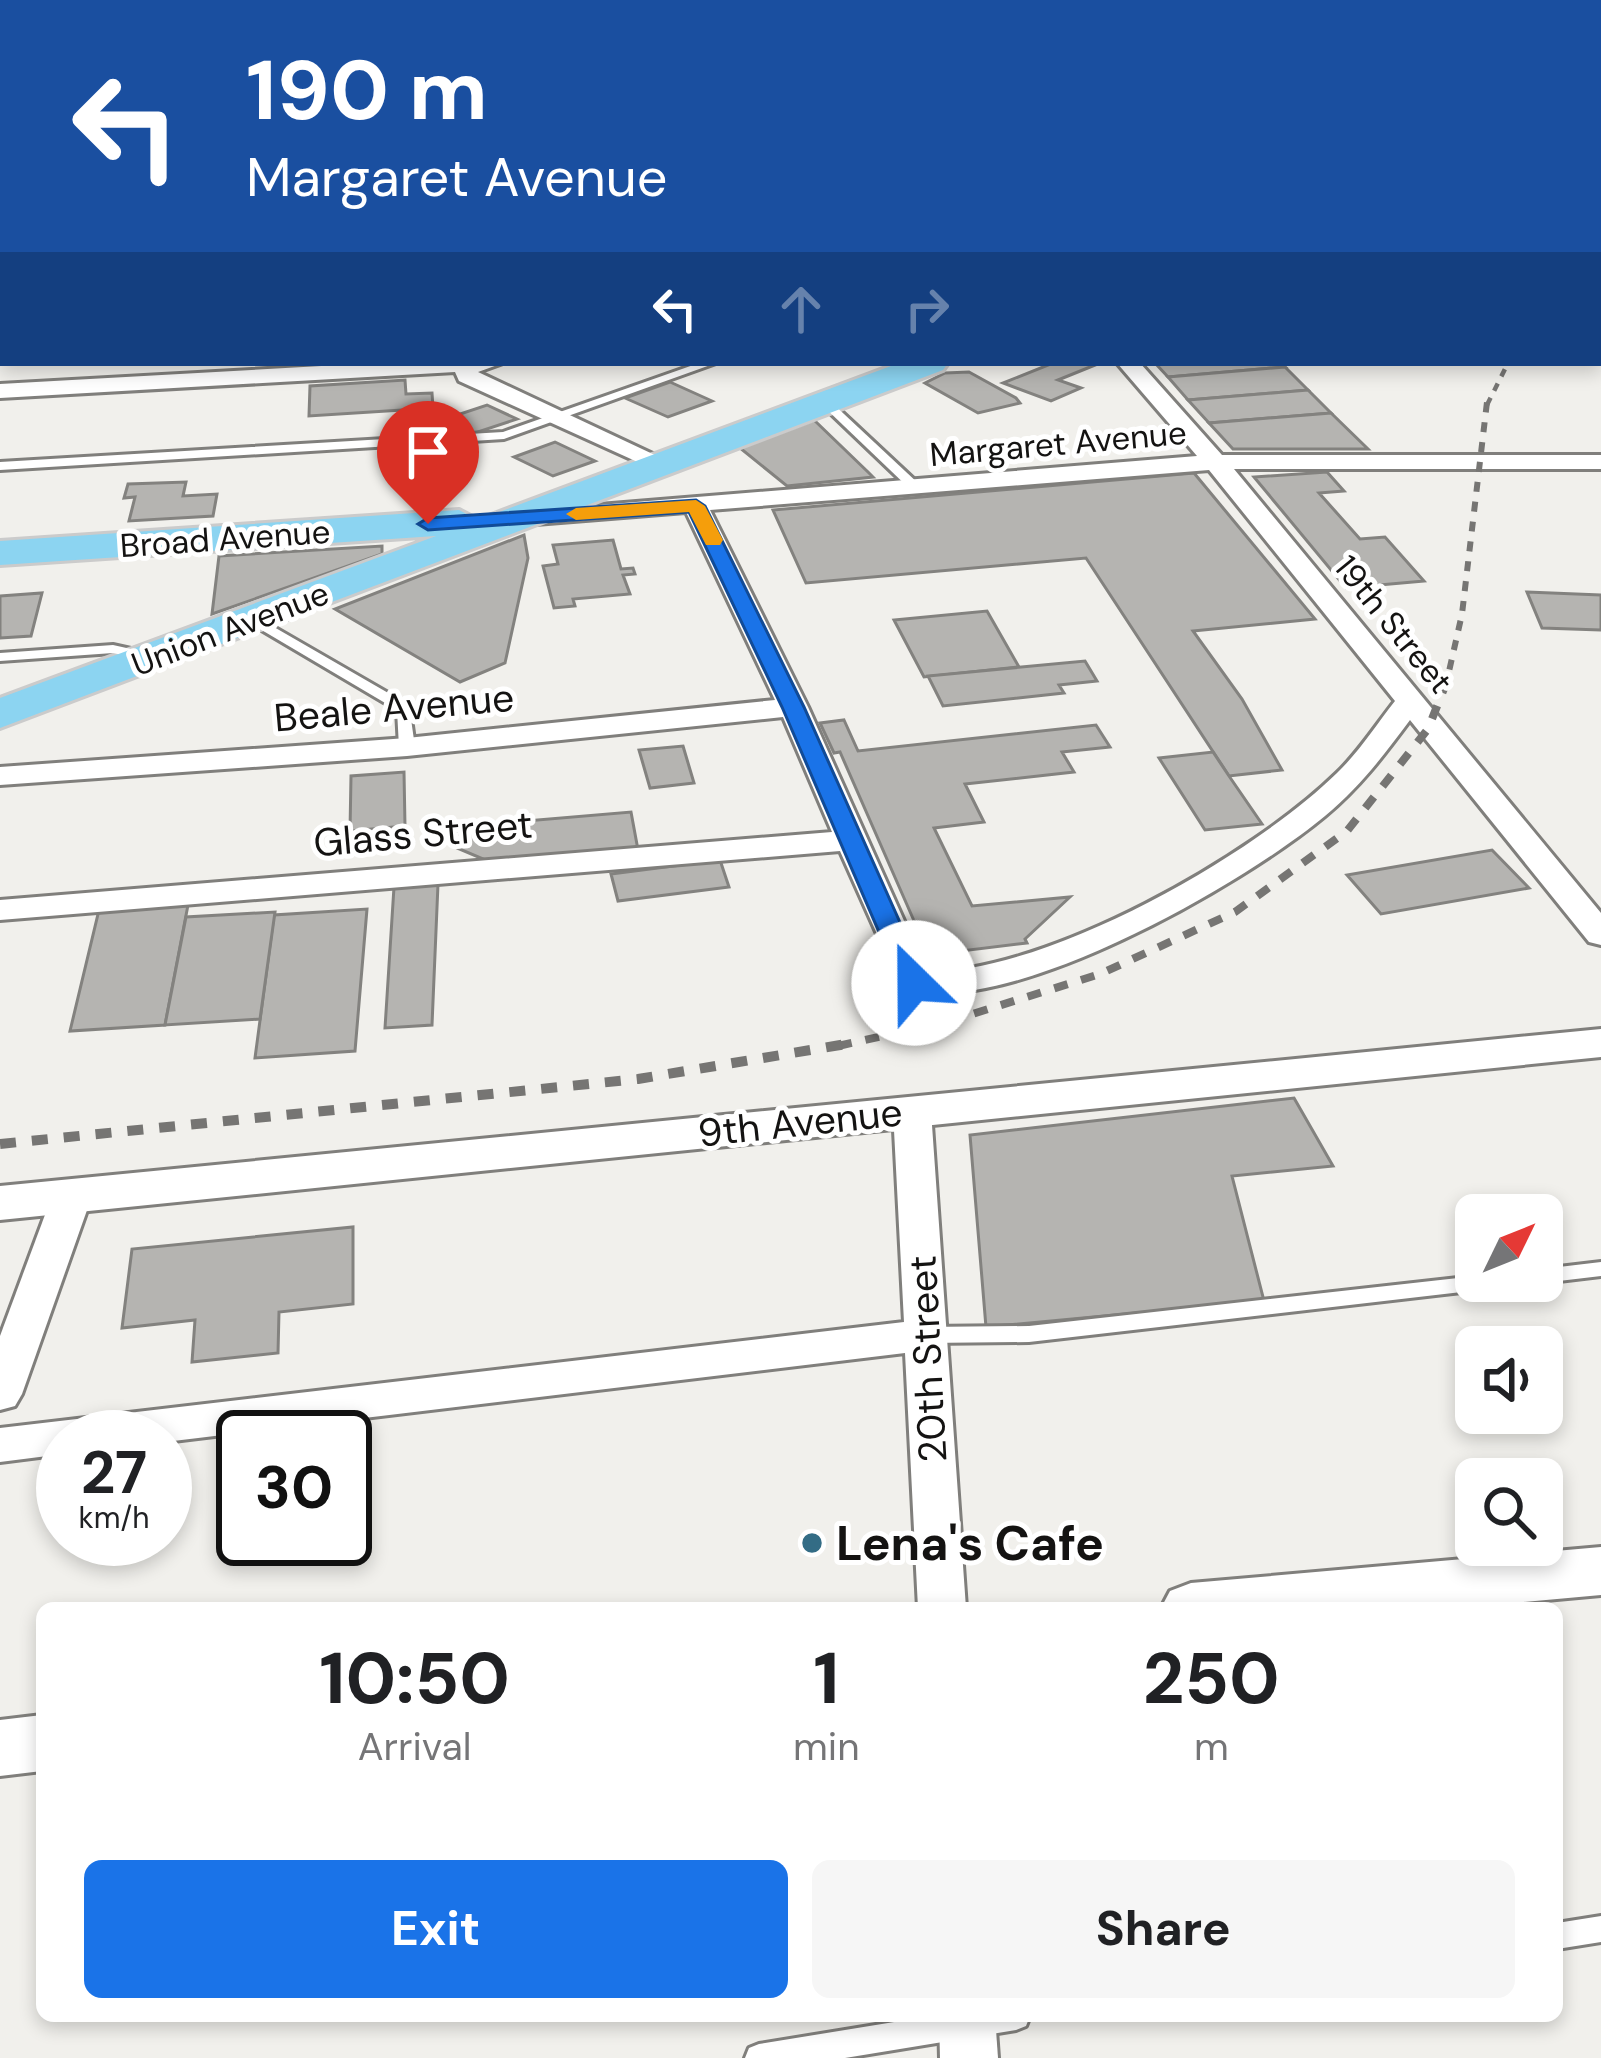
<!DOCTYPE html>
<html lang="en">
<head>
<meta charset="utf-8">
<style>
	body { margin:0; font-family:"DM Sans",sans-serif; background:#f6f6f6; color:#202124; height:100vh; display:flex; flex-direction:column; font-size:45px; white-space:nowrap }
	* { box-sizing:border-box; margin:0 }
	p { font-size:39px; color:#757577 }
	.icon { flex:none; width:66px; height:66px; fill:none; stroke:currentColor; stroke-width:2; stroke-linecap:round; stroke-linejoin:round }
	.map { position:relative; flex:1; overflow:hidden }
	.sheet { position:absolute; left:36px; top:1602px; width:1527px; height:420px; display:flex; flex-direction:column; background:#fff; border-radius:18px; box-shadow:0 6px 18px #0003 }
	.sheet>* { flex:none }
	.top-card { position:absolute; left:0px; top:0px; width:1602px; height:366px; box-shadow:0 6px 18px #0003; background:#1a4fa0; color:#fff; overflow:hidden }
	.needle { width:78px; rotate:47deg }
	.fabs { position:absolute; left:1455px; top:1194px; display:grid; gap:24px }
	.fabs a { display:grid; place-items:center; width:108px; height:108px; border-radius:18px; background:#fff; box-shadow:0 6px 18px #0003; font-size:60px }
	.speed { position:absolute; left:36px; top:1410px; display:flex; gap:24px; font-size:60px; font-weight:700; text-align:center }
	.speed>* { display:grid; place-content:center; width:156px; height:156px; border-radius:50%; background:#fff; box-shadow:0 6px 18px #0003; line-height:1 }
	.speed small { font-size:30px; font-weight:400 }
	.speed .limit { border:6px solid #111; border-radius:18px; background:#fff; color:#111 }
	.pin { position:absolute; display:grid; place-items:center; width:102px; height:102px; color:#fff; margin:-123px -51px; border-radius:50% 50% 50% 0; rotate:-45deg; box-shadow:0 0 12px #0007 }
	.pin .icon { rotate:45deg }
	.me { position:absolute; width:132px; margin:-66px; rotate:337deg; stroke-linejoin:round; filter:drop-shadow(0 0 9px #0008) }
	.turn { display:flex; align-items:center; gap:42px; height:252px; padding:0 48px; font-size:54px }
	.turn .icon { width:156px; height:156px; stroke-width:2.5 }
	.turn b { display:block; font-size:84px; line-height:102px }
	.lanes { display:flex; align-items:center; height:114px; padding:0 48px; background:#0003; justify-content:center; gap:60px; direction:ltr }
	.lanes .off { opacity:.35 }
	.eta { display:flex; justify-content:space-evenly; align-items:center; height:204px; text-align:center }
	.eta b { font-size:72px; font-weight:700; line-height:84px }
	.button { display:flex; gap:24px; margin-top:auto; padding:24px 48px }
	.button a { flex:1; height:138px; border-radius:18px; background:#1a73e8; color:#fff; font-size:48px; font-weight:700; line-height:138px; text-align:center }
	.button a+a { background:#f6f6f6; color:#202124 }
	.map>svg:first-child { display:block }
	.building { fill:#b5b4b1; stroke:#83827f; stroke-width:3 }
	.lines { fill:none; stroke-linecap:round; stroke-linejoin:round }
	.service-casing { stroke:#807f7c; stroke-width:6 }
	.minor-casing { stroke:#807f7c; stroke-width:6 }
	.tertiary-casing { stroke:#807f7c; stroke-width:6 }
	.primary-casing { stroke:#cbcbcb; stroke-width:6 }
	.service { fill:#fff; fill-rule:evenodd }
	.minor { fill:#fff; fill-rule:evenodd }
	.tertiary { fill:#fff; fill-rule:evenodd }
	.primary { fill:#8cd4f1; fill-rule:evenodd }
	.rail-far3 { stroke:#767573; stroke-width:4.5; stroke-dasharray:8 8; stroke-linecap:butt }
	.rail-far2 { stroke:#767573; stroke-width:6; stroke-dasharray:10 10; stroke-linecap:butt }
	.rail-far1 { stroke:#767573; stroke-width:8; stroke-dasharray:14 14; stroke-linecap:butt }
	.rail { stroke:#767573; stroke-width:10; stroke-dasharray:16 16; stroke-linecap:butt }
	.route { fill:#1a73e8; stroke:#114b97; stroke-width:3 }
	.slow { fill:#f59e0b }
	.poi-dot { fill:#336c85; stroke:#fff; stroke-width:4.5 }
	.labels { text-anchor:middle; stroke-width:10; stroke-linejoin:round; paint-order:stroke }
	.far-street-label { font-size:33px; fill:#141312; stroke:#fff }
	.street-label { font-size:39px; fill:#141312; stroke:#fff }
	.near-poi-label { font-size:48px; font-weight:bold; fill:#141312; stroke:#fff; text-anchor:start }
</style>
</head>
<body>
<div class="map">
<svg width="1601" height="2058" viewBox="0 0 1601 2058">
	<rect width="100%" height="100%" fill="#f1f0ec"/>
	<g class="building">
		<polygon points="1053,363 1100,363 1058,380 1081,388 1051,401 1003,383"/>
		<polygon points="1155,363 1280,363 1285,367 1168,377"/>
		<polygon points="1285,367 1308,390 1188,400 1168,377"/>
		<polygon points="969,372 1016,398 1020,403 978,413 925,383 945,373"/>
		<polygon points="405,380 406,394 432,393 433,408 309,416 310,386"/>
		<polygon points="670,382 712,401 668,417 625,398"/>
		<polygon points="1308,390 1331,413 1209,423 1188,400"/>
		<polygon points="487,405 517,419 475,433 445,419"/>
		<polygon points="1331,413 1368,449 1233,449 1209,423"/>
		<polygon points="814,420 868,472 873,477 787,486 740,448"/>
		<polygon points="555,442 595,461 553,476 514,457"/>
		<polygon points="1327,472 1344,491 1319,493 1360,539 1385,537 1424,581 1346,588 1254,477"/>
		<polygon points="1194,473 1315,619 1193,631 1242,699 1282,770 1229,776 1086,558 806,583 773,510"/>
		<polygon points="186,482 183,496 217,494 213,516 129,521 135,497 124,498 128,484"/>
		<polygon points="524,535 528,558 505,663 460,682 335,609"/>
		<polygon points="613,540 621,569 633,568 635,574 623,575 630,594 573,599 575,606 554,608 543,566 558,564 553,545"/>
		<polygon points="382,546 382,554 212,614 219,556"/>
		<polygon points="1527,592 1601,595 1601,630 1542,628"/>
		<polygon points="42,593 31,636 0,638 0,596"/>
		<polygon points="987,611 1019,667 924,677 894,620"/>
		<polygon points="1085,661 1097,681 1059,685 1064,693 943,706 928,676"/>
		<polygon points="844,720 858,751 1096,725 1110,747 1062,752 1074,772 965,784 984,822 934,828 972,906 1070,897 1025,939 1027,943 929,955 840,752 834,753 820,723"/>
		<polygon points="683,746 694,783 650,788 639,750"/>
		<polygon points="1213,752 1229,776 1262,824 1205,830 1159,758"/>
		<polygon points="404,772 405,826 350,831 351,776"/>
		<polygon points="631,812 638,850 490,862 457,848 456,827"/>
		<polygon points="1492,850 1529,888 1381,914 1347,875"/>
		<polygon points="720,860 729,887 618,901 611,874"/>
		<polygon points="438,884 432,1025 385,1028 394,887"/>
		<polygon points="188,905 165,1025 70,1031 99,910"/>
		<polygon points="367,909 355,1051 255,1058 274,915"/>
		<polygon points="275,912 260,1019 165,1025 186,917"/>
		<polygon points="1294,1098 1333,1166 1232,1176 1264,1301 986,1327 970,1135"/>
		<polygon points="353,1227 353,1304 279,1312 278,1353 192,1362 195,1320 122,1328 132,1249"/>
	</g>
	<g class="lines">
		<g class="service-casing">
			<g id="service">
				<rect x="0" y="52" width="3" height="4"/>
				<rect x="0" y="332" width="3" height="6"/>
				<polygon points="699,363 716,363 504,439 0,470 0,462 503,432"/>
				<polygon points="821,400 829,400 920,485 920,491 912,491 821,404"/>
				<polygon points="253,615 409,705 415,747 412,750 402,750 399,747 397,710 248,622 248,616"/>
				<polygon points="113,645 149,653 151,656 144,660 113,653 0,661 0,653"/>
				<polygon points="1601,1262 1601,1276 1542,1283 1535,1281 1542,1281 1542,1269"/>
				<polygon points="1476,1276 1476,1281 1506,1281 1503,1286 1496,1288 1029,1342 925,1343 918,1340 914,1335 918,1330 925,1327 1029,1326"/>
				<polygon points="1601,1916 1601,1942 1557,1949 1557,1923"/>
				<polygon points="931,2016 1030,2016 1026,2026 1016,2030 845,2058 745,2058 749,2048 759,2044"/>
			</g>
		</g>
		<g class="minor-casing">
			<g id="minor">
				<polygon points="708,0 778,0 780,3 710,3"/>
				<polygon points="1467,0 1482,0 1484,3 1469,3"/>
				<polygon points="3,80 3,90 0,91 0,81"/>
				<polygon points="3,253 3,268 0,269 0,254"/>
				<rect x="0" y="288" width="3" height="12"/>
				<polygon points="375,363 503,363 478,372 674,464 671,469 653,469 459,381 455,372 0,398 0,384"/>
				<path d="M1117,363H1140L1222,455H1601V469H1234L1601,913V945L1589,942L1410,720C1384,755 1359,788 1325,816C1242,885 1011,1018 902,990L840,851L0,920V900L832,832L783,717L407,756L0,785V767L407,738L775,700L686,512L523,525L514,522L510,517L514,512L1197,456ZM1209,470L1395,701C1376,725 1359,752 1337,773C1251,857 1048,972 927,972L808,707L710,510Z"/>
				<polygon points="912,1099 925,1102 931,1111 966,1608 918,1608 905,1353 165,1442 165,1437 63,1437 63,1454 0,1462 0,1428 904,1322 893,1111 899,1102"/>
				<polygon points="72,1183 86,1187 92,1196 22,1394 15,1406 0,1410 0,1336 52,1196 58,1187"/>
				<polygon points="939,2016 995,2016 998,2058 940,2058"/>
			</g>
		</g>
		<g class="tertiary-casing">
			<g id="tertiary">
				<rect x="0" y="13" width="3" height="12"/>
				<polygon points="1601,1029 1601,1057 0,1220 0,1186"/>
				<polygon points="1601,1547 1601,1595 1459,1608 1161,1608 1170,1591 1191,1583"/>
				<polygon points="42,1715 42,1771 0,1776 0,1720"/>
			</g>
		</g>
		<g class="primary-casing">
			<g id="primary">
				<polygon points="1370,0 1392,0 1393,3 1369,3"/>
				<rect x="1599" y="38" width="2" height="14"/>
				<rect x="1599" y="166" width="2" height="18"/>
				<polygon points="899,363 948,363 943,370 0,728 0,698 436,536 0,565 0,541 459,510 478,520"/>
			</g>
		</g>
		<use href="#service" class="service"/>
		<use href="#minor" class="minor"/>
		<use href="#tertiary" class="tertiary"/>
		<use href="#primary" class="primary"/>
		<polyline class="rail-far3" points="1487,405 1508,363"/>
		<polyline class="rail-far2" points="1445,689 1462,614 1487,402"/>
		<polyline class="rail-far1" points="838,1046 950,1021 1100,974 1235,912 1347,831 1428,729 1445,686"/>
		<polyline class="rail" points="0,1144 638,1079 852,1043"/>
	</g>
	<polygon class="route" points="696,500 705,506 804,707 927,983 923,989 904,989 901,983 782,707 689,512 428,530 418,524 428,518"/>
	<polygon class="slow" points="696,500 705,506 723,540 720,545 706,545 689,512 576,520 566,514 576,508"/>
	<circle class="poi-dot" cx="812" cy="1543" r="12"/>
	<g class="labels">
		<g class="far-street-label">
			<text transform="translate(1058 443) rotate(-5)" y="12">Margaret Avenue</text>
			<text transform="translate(225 538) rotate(-4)" y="12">Broad Avenue</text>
			<text transform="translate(1394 624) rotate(51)" y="12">19th Street</text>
			<text transform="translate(230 628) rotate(-21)" y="12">Union Avenue</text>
		</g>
		<g class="street-label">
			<text transform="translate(394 707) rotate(-5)" y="14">Beale Avenue</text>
			<text transform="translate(423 833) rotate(-5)" y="14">Glass Street</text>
			<text transform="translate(800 1122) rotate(-6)" y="14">9th Avenue</text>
			<text transform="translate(927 1359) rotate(-93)" y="14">20th Street</text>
		</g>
		<g class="near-poi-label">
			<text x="836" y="1560">Lena's Cafe</text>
		</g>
	</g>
</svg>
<div class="fabs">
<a><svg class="needle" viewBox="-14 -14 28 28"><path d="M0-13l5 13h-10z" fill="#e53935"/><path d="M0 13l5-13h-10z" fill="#757577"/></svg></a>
<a><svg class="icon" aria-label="sound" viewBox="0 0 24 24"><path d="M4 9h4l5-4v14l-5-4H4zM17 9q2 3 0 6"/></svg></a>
<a><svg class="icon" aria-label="search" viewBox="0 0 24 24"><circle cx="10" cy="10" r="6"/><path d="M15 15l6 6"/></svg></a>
</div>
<div class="speed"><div>27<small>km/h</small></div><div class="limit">30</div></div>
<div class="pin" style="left:428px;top:524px;background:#d93025"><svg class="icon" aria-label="arrive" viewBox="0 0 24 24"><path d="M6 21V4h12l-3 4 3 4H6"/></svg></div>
<svg class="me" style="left:914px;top:983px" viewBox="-20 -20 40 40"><circle r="19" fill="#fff"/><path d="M0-13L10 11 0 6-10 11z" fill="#1a73e8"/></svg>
<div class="top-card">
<div class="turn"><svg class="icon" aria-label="left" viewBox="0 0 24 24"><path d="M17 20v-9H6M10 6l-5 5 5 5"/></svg><div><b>190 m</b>Margaret Avenue</div></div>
<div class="lanes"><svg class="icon" aria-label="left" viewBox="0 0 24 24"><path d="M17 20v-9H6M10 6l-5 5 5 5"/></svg><svg class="icon off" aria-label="ahead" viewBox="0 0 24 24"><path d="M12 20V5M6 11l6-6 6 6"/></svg><svg class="icon off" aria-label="right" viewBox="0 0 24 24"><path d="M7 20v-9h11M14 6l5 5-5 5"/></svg></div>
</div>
<section class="sheet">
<div class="eta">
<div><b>10:50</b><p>Arrival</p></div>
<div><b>1</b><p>min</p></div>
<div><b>250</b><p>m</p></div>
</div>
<div class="button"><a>Exit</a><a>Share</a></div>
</section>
</div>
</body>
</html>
